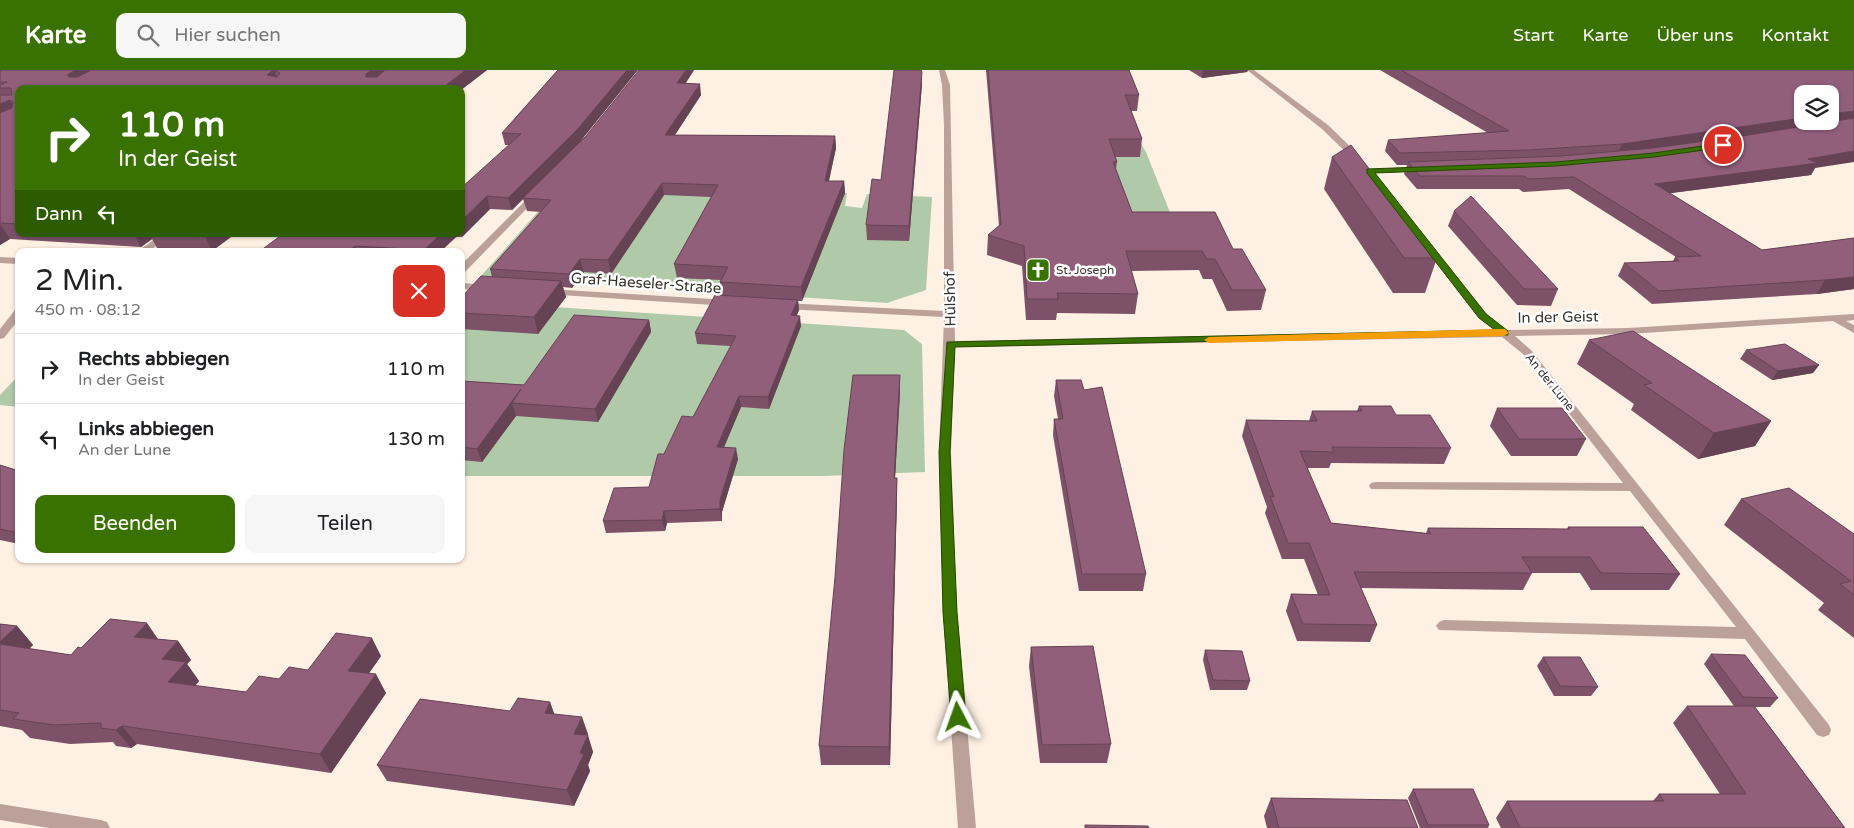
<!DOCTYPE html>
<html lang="de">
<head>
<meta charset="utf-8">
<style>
	body { margin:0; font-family:"Varela Round",sans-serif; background:#f6f6f6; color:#202124; height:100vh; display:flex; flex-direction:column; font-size:19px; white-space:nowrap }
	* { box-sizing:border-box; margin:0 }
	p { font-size:16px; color:#757577 }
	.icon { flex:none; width:28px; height:28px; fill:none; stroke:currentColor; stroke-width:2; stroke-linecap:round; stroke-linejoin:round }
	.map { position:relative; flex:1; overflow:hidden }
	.panel { position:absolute; left:15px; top:178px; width:450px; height:315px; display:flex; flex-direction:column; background:#fff; border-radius:10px; box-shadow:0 1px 4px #0004 }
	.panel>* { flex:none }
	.guide { position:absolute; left:15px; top:15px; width:450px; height:152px; border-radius:10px; box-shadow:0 1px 4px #0004; background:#397200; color:#fff; overflow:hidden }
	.tools { position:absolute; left:1794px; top:15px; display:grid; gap:10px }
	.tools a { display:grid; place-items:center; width:45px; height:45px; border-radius:10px; background:#fff; box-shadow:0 1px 4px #0004; font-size:25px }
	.pin { position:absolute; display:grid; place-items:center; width:42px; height:42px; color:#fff; margin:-21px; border:2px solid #fff; border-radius:50%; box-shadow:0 1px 5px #0007 }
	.me { position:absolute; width:55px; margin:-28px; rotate:356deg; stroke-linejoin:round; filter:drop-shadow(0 0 4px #0008) }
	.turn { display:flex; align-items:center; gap:18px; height:105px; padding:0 20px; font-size:22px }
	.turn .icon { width:65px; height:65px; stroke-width:2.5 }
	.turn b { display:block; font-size:35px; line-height:42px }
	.then { display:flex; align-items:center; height:48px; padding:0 20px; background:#0003; gap:10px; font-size:19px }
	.round { display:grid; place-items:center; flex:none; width:52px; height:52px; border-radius:10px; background:#f6f6f6 }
	.headline { display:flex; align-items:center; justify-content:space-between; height:85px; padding:0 20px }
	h1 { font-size:30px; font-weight:600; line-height:38px }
	.button { display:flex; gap:10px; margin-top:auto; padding:10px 20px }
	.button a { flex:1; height:58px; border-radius:10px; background:#397200; color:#fff; font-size:20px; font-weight:600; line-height:58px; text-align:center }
	.button a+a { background:#f6f6f6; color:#202124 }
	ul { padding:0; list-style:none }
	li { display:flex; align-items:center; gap:15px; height:70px; padding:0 20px; border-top:1px solid #e0e0e0 }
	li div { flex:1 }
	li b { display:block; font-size:19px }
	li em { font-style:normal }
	header { display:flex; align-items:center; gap:30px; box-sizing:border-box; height:70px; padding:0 25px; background:#397200; color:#fff }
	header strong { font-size:24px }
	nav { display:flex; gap:28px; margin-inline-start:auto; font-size:18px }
	.search { width:350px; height:45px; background:#f6f6f6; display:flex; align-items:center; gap:12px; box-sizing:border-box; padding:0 18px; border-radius:10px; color:#757577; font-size:19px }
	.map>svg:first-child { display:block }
	.green { fill:#afc9a9 }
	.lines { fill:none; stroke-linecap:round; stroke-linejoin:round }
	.minor { fill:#bca19a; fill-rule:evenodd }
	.wall { fill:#7d5269 }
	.shaded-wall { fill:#664255 }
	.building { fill:#915f7a; stroke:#664255 }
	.route { fill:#397200; stroke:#254a00 }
	.slow { fill:#f59e0b }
	.labels { text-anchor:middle; stroke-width:5; stroke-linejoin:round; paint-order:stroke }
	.far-poi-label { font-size:12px; fill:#38322d; stroke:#fff; text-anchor:start }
	.far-street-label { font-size:12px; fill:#38322d; stroke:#fff }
	.street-label { font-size:15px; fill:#38322d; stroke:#fff }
</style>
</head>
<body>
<header>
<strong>Karte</strong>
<div class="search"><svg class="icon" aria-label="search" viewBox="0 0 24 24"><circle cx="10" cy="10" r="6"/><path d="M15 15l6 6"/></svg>Hier suchen</div>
<nav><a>Start</a><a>Karte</a><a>Über uns</a><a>Kontakt</a></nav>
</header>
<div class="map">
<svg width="1854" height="758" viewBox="0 0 1854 758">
	<rect width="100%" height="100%" fill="#fef0e3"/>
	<g class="green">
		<polygon points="1111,24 1146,82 1175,155 1064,153"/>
		<polygon points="566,110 847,123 845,136 862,138 867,124 932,127 926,220 887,233 481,206"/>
		<polygon points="461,231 904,260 922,274 925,402 824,406 461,406"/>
		<polygon points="19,305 19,337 0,335 0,325"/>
	</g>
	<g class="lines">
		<g class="minor">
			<polygon points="939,0 945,0 950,15 955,271 1494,260 1479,248 1421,173 1419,171 1424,168 1427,169 1487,244 1507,260 1628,258 1854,244 1854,250 1846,251 1854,255 1854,263 1833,251 1628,264 1515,266 1531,280 1829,655 1831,660 1829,665 1823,667 1817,665 1745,569 1439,560 1436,556 1439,552 1444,550 1736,557 1630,421 1371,419 1369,416 1371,413 1376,412 1623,413 1523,284 1502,267 955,277 951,382 957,542 976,758 958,758 943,542 939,382 944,247 783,239 778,236 783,233 944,241 944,55 942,15"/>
			<polygon points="1247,0 1254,0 1328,55 1361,87 1361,91 1355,91 1322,59"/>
			<polygon points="1422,97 1426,99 1425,101 1370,103 1366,101 1370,99"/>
			<polygon points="533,123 540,125 464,203 461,204 461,195"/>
			<polygon points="162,164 173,164 149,181 138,181"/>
			<polygon points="0,187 19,188 19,194 0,193"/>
			<polygon points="461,213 489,215 494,218 489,221 461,219"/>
			<polygon points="549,219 728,230 733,233 728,236 545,224 545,220"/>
			<polygon points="19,239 19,249 4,268 0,269 0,259 15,240"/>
			<polygon points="0,734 101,750 107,752 110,758 49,758 0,750"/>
		</g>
	</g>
	<g class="wall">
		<polygon points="0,0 487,0 461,20 461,19 19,19 19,164 235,164 212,181 157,178 152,169 141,177 10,169 0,175"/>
		<polygon points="558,0 580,72 546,106 694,0 686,13 701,25 675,65 835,66 836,78 829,111 844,111 845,123 802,231 798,231 799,240 797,245 801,256 769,339 741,337 724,377 738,389 722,442 722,451 667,453 665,461 606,463 603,451 649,417 664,384 693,347 731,276 697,274 695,263 721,225 720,212 721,210 677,208 674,194 711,127 664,125 611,204 584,202 572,218 563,217 566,227 538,264 461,259 461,228 492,207 490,199 541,142 527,141 523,129 512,140 490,139 462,167 456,167 441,181 260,181 283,164 461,164 509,75 505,75 502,63"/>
		<polygon points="986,0 1129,0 1139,25 1137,41 1131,41 1142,69 1140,87 1115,87 1117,92 1116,99 1132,142 1233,179 1266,220 1261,240 1227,241 1212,209 1203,209 1199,200 1131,201 1138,224 1135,244 1057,243 1056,250 1026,250 1022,196 987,185 988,165 999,156"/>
		<polygon points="1189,0 1248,0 1247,2 1202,8"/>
		<polygon points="1380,0 1854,0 1815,98 1811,105 1670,123 1762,180 1854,168 1854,219 1817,224 1652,234 1618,206 1624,193 1673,191 1675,187 1676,187 1569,119 1523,122 1519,119 1417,119 1404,104 1407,95 1397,95 1385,81 1388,70 1488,63"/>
		<polygon points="922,14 909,171 867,170 866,155 881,110"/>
		<polygon points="1332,87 1437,188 1425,223 1393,223 1324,119"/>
		<polygon points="1454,141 1558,219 1551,236 1517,235 1448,156"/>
		<polygon points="649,250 651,262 598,352 516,346 482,392 461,390 461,311 524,315"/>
		<polygon points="1589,270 1771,351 1755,376 1698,389 1631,340 1634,334 1577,294"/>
		<polygon points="1746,280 1819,295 1813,303 1772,310 1740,289"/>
		<polygon points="900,305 900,322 895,408 897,408 897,426 890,695 821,695 819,676"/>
		<polygon points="1056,310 1084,320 1146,504 1143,521 1079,521 1053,365 1054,349 1058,349 1054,326"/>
		<polygon points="1359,336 1396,345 1451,378 1444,394 1331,393 1329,398 1307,398 1331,453 1426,463 1428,458 1567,459 1568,457 1680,504 1669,520 1591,520 1580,503 1532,503 1523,520 1361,518 1377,555 1370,572 1297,571 1286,541 1291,524 1318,525 1304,489 1282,489 1265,443 1267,437 1242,366 1246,350 1309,351 1312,341 1357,341"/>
		<polygon points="1497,338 1586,369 1577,386 1511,386 1490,356"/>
		<polygon points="0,395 19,401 19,474 0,470"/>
		<polygon points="1741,429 1854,464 1854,568 1818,540 1824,533 1724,455"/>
		<polygon points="0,554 17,556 33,575 29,579 71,585 81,578 158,569 178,571 191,590 187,594 199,611 195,616 246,622 279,609 308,600 381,586 369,603 386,623 331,703 137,674 131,678 116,676 113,672 70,674 30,668 22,660 0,656"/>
		<polygon points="1031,577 1111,674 1107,693 1040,693 1029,596"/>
		<polygon points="1205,580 1250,611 1247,620 1210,620 1203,590"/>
		<polygon points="1711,584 1778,628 1770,637 1755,637 1845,758 1501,758 1496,748 1507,731 1653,731 1659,724 1720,724 1673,653 1687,636 1734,636 1704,594"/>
		<polygon points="1543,587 1598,617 1591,626 1554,626 1537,596"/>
		<polygon points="550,632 554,644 588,664 587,665 593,682 588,695 590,701 574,736 387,711 377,695 510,641"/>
		<polygon points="1413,719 1489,755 1488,758 1420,758 1408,728"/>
		<polygon points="1271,728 1418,758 1267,758 1264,746"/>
	</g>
	<g class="shaded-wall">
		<polygon points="76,0 97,0 74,19 67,5"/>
		<polygon points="274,0 279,13 267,5"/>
		<polygon points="372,0 394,0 371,19 366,7 366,4"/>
		<polygon points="466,0 487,0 461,20 461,19 441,19"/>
		<polygon points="627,0 638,0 580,72 512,140 508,128"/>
		<polygon points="686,0 694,0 678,24 677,13"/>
		<polygon points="1203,0 1248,0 1247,2 1202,8"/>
		<polygon points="922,2 922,14 909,171 909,156"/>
		<polygon points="700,14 701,25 667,77 665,65"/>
		<polygon points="10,30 18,44 0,52 0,34"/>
		<polygon points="1854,41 1854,51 1617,85 1622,74 1802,48 1802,51 1830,51 1830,44"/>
		<polygon points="835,66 836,78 826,123 825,111"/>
		<polygon points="1854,81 1854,92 1815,98 1811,105 1649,126 1655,114"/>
		<polygon points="844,111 845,123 802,231 801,217"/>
		<polygon points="662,113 664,125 611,204 608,190"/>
		<polygon points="487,126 490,139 462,167 461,164 461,151"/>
		<polygon points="0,154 10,169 0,175"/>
		<polygon points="134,164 149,164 152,169 141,177"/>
		<polygon points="204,164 235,164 212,181"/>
		<polygon points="441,164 455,164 456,167 441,181 425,181 424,180"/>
		<polygon points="355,176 357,181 349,181"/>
		<polygon points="580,189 584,202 572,218 569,204"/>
		<polygon points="1854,207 1854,219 1817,224 1825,210"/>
		<polygon points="561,211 566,227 538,264 534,247"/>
		<polygon points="798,230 799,240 792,256 791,245"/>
		<polygon points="800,246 801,256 769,339 768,327"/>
		<polygon points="649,250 651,262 598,352 595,339"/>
		<polygon points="1819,295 1813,303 1772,310 1778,301"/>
		<polygon points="900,305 900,322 894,426 894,408"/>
		<polygon points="521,319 512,333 516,346 482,392 477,379"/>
		<polygon points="739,326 741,337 719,389 717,377"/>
		<polygon points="1771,351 1755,376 1698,389 1714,363"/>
		<polygon points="736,378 738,389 722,442 722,451 720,439 720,430"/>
		<polygon points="897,408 897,426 890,695 889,677"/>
		<polygon points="664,441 667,453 665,461 662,450"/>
		<polygon points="147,553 160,572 134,567"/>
		<polygon points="17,556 33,575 14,593 0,577 0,572"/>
		<polygon points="372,568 381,586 358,619 348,601"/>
		<polygon points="178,571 191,590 187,594 199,611 182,631 168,612 162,589"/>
		<polygon points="376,604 386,623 331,703 320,684"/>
		<polygon points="550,632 556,649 545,643"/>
		<polygon points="582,647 588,664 579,681 574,664"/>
		<polygon points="122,656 137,674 131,678 116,660"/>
		<polygon points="588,665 593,682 588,695 590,701 574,736 567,720 580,683"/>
	</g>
	<g class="building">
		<polygon points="0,0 76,0 67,5 69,7 78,7 91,0 273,0 267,5 277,7 280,3 274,0 372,0 366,4 366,7 377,7 385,0 466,0 441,19 19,19 19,154 0,153 0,43 12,38 13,32 10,30 0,34 0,25 12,25 11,18 0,18 0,15 7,12 0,12"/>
		<polygon points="558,0 627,0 577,60 508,128 487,126 461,151 461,118 521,64 502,63"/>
		<polygon points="639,0 686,0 677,13 700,14 665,65 835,66 825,111 844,111 801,217 720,212 728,197 674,194 718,115 662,113 608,190 580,189 569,204 490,199 551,130 523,128 586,66"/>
		<polygon points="894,0 921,0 922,2 909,156 866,155 872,109 881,110"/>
		<polygon points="988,0 1129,0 1139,25 1125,25 1142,69 1109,69 1117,92 1113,92 1132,142 1215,142 1233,179 1242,179 1266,220 1232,220 1215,189 1207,189 1202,181 1126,181 1138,224 1057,223 1058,229 1027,229 1024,176 988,165 1001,154"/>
		<polygon points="1401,0 1854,0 1854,41 1830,44 1830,24 1802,24 1802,48 1622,74 1529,80 1400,83 1388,70 1509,61"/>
		<polygon points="1854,48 1854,81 1808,89 1818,93 1655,114 1762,180 1854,168 1854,207 1825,210 1659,221 1624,193 1679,191 1675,187 1701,186 1574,107 1528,109 1524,106 1420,106 1408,92 1561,86 1653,78 1742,66"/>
		<polygon points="1351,75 1437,188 1404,188 1332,87"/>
		<polygon points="1471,126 1558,219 1524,219 1454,141"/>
		<polygon points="283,164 441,164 424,180 355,176 349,181 260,181"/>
		<polygon points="481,206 561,211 534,247 461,243 461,228"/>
		<polygon points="715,225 798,230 791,245 800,246 768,327 739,326 717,377 736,378 720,430 720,439 664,441 662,450 603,451 614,418 649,417 658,384 664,384 682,346 693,347 736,266 695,263"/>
		<polygon points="574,245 649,250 595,339 512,333 521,319 477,379 461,377 461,311 524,315"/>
		<polygon points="1633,261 1771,351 1714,363 1644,315 1652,313 1589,270"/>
		<polygon points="1785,274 1819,295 1778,301 1746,280"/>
		<polygon points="853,305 900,305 894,408 897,408 889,677 819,676 835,507 844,380"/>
		<polygon points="1056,310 1081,310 1084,320 1102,317 1146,504 1082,504 1054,349 1063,349"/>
		<polygon points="1359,336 1391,336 1396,345 1430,345 1451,378 1332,377 1334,382 1300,381 1331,453 1431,464 1428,458 1570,459 1568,457 1643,457 1680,504 1601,503 1590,487 1522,487 1532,503 1354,502 1377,555 1303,554 1291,524 1330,525 1309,473 1288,473 1270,426 1274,427 1246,350 1317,351 1312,341 1362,341"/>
		<polygon points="1497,338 1562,338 1586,369 1519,369"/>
		<polygon points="0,395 19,401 19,463 0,459"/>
		<polygon points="1789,418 1854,464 1854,525 1840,514 1851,511 1741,429"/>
		<polygon points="110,549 147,553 134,567 178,571 162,589 186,592 168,612 246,622 259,606 279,609 289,597 308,600 336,563 372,568 348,601 376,604 320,684 122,656 116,660 101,658 101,653 54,655 13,649 19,643 0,640 0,574 71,585 78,577 81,578"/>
		<polygon points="0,554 17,556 0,572"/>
		<polygon points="1093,576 1111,674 1042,675 1031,577"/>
		<polygon points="1205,580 1242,581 1250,611 1213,610"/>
		<polygon points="1711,584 1745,585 1778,628 1743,627"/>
		<polygon points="1543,587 1580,587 1598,617 1560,616"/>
		<polygon points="518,628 550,632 545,643 582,647 574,664 588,665 580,683 584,684 567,720 377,695 420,629 510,641"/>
		<polygon points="1687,636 1754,636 1845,758 1520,758 1507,731 1664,731 1659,724 1746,724"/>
		<polygon points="1413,719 1473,719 1489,755 1428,755"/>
		<polygon points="1271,728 1407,730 1418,758 1279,758"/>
		<polygon points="1085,755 1148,756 1149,758 1085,758"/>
	</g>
	<polygon class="route" points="1723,73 1726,77 1654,87 1556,96 1375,103 1486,244 1508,261 1508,265 955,277 950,382 957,542 966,647 964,652 958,654 953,652 951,647 943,542 939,382 947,272 1495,260 1479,248 1367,103 1367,99 1556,92 1654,83"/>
	<polygon class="slow" points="1498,259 1505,259 1509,263 1504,266 1209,273 1204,270 1209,267"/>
	<defs>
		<g id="church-square" transform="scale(1.25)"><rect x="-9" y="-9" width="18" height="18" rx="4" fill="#397200" stroke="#fff"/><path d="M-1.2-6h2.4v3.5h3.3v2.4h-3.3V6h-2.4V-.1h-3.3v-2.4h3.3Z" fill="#fff"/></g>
	</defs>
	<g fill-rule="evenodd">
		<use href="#church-square" x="1038" y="200"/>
	</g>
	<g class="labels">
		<g class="far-poi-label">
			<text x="1056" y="204">St. Joseph</text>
		</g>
		<g class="far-street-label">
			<text transform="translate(1550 312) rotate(51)" y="4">An der Lune</text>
		</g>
		<g class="street-label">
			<text transform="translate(646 213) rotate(4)" y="5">Graf-Haeseler-Straße</text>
			<text transform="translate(950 229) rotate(-91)" y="5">Hülshof</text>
			<text transform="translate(1558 247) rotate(-1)" y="5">In der Geist</text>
		</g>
	</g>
</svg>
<div class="tools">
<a><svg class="icon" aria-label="layers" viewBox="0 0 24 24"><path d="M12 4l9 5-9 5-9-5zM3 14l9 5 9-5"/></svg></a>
</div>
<div class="pin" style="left:1723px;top:75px;background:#d93025"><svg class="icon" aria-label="arrive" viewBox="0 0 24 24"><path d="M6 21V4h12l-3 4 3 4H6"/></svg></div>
<svg class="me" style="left:958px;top:647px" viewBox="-20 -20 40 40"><path d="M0-17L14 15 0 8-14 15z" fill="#397200" stroke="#fff" stroke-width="4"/></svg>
<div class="guide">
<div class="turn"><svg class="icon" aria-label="right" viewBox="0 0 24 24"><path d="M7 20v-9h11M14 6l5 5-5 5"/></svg><div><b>110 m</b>In der Geist</div></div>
<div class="then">Dann<svg class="icon" aria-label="left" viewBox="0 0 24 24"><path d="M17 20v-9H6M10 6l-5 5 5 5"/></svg></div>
</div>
<section class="panel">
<div class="headline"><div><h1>2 Min.</h1><p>450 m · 08:12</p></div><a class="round" style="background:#d93025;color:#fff"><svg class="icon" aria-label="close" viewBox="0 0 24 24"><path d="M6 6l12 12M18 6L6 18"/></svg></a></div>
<ul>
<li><svg class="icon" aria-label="right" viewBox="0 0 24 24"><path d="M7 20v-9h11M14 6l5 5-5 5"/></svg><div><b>Rechts abbiegen</b><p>In der Geist</p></div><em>110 m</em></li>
<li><svg class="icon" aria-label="left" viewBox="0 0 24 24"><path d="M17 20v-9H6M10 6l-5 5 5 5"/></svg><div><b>Links abbiegen</b><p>An der Lune</p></div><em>130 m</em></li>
</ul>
<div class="button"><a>Beenden</a><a>Teilen</a></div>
</section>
</div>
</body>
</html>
